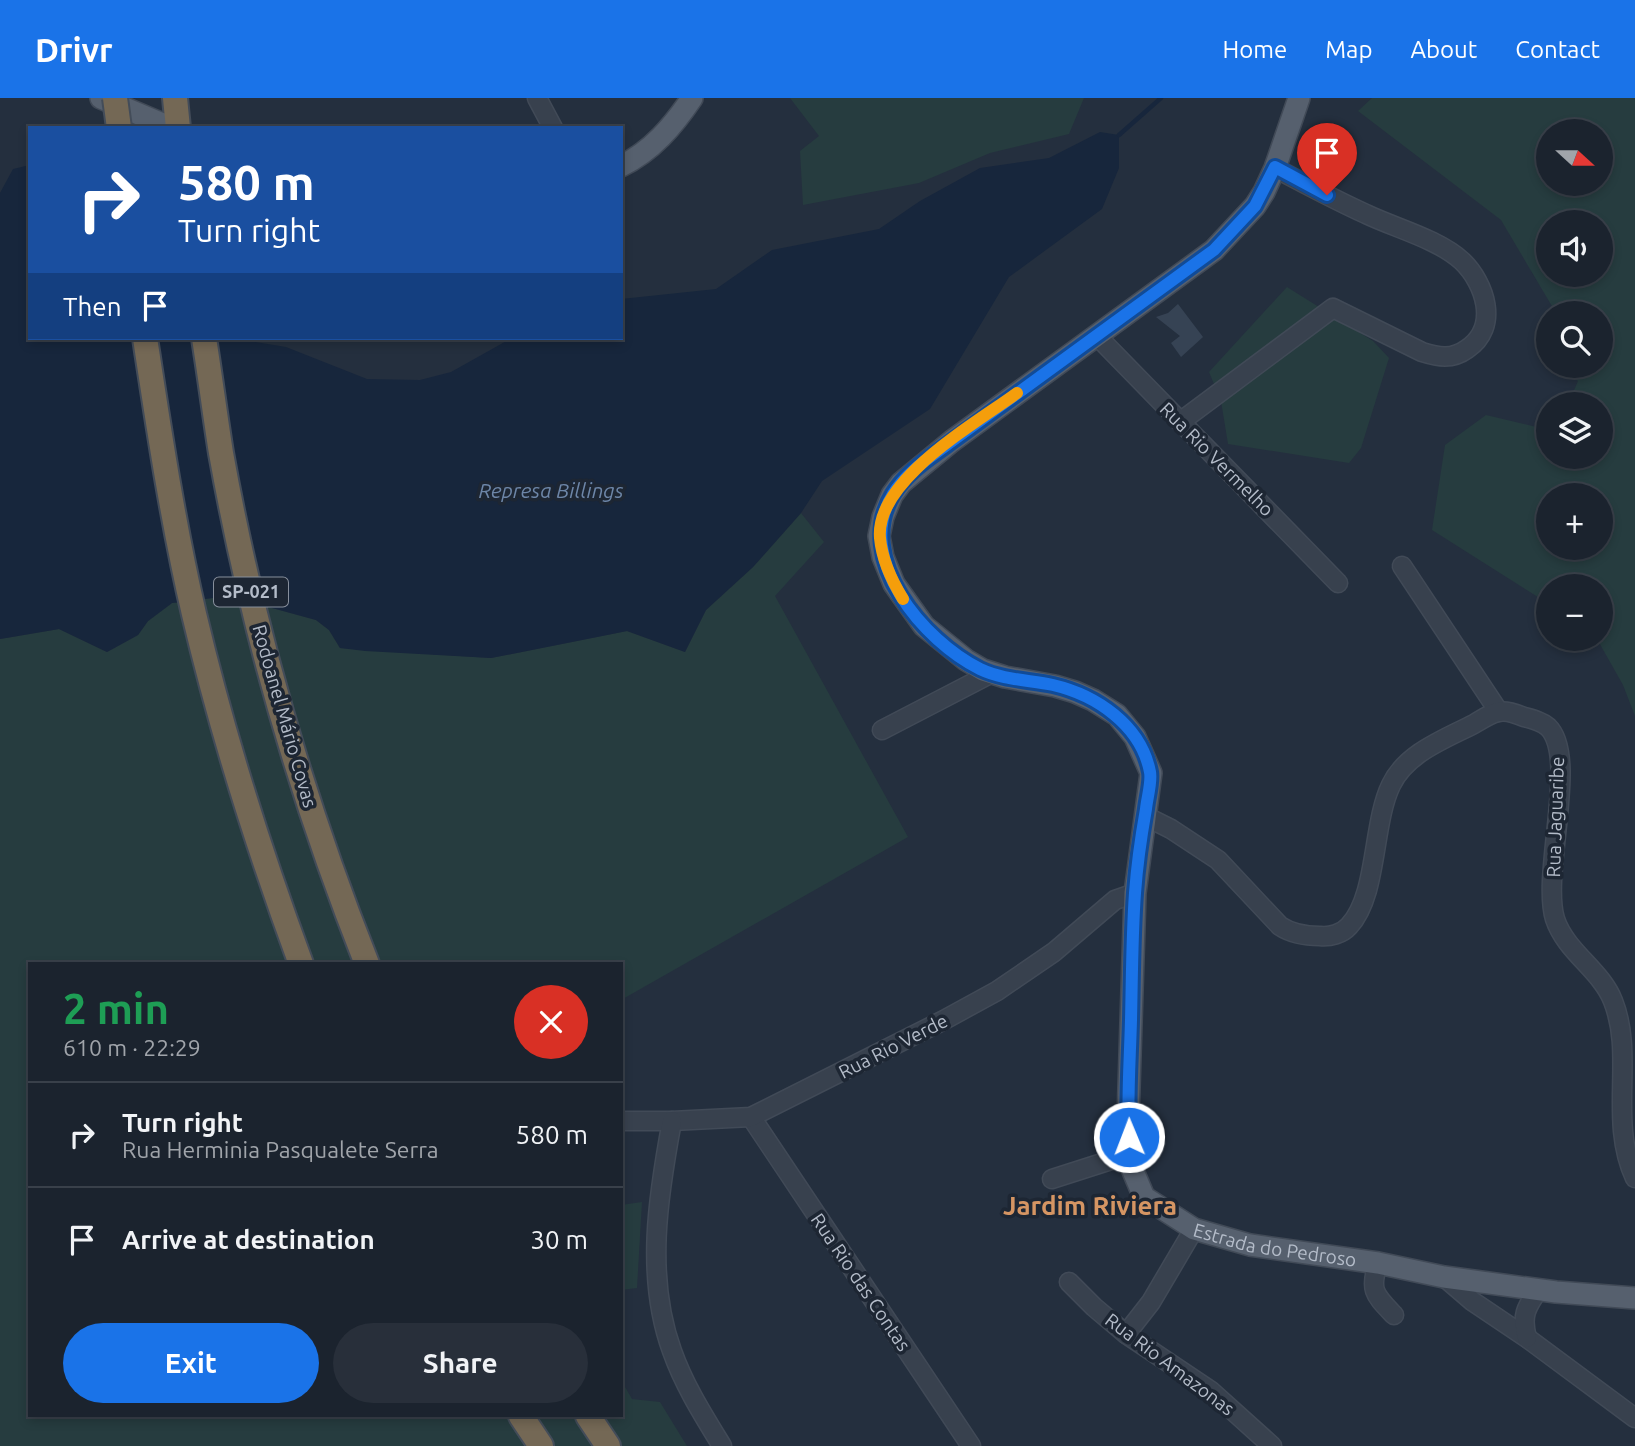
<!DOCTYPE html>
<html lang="en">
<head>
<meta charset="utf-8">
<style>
	body { margin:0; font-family:Ubuntu,sans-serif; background:#282f3a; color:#f1f3f6; height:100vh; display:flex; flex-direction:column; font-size:26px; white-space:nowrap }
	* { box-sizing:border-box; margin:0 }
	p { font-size:23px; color:#a0a4aa }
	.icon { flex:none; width:38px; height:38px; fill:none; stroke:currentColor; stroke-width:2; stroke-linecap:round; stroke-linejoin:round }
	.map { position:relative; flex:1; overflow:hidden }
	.side { position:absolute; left:28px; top:864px; width:595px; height:455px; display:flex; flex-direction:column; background:#1b232e; border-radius:0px; box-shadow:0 4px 10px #0003,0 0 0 2px #39404a }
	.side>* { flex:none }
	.guide { position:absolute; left:28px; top:28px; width:595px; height:214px; border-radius:0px; box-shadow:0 4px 10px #0003,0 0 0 2px #39404a; background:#1a4fa0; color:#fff; overflow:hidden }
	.needle { width:46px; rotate:111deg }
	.buttons { position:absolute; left:1536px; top:21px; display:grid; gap:14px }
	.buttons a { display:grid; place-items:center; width:77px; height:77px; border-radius:50%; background:#1b232e; box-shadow:0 4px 10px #0003,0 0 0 2px #39404a; font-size:35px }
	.pin { position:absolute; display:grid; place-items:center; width:60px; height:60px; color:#fff; margin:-72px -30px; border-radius:50% 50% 50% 0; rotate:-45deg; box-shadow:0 0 7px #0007 }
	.pin .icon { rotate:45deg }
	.me { position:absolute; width:77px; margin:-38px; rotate:359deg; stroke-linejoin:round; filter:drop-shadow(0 0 5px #0008) }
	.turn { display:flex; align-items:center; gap:24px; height:147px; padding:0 35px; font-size:32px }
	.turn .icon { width:91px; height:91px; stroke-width:2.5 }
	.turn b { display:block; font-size:49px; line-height:60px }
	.then { display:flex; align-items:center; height:66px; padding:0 35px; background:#0003; gap:14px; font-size:26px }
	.round { display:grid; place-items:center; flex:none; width:74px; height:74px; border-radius:37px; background:#282f3a }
	.summary { display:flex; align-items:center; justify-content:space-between; height:119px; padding:0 35px }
	h1 { font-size:42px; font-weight:600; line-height:52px; color:#1e9e55 }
	.cta { display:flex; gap:14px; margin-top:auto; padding:14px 35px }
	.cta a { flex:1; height:80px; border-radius:42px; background:#1a73e8; color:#fff; font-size:28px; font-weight:600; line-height:80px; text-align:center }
	.cta a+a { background:#282f3a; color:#f1f3f6 }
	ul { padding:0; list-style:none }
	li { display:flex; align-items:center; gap:21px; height:105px; padding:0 35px; border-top:2px solid #39404a }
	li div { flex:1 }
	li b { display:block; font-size:26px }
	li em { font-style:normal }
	header { display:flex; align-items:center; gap:42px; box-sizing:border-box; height:98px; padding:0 35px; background:#1a73e8; color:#fff }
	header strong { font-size:33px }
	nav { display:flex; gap:38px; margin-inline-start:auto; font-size:24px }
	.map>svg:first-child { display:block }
	.green { fill:#263c3f; fill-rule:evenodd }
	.water { fill:#17263c }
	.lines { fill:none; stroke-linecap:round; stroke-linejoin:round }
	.stream { stroke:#17263c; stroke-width:4.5 }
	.building { fill:#364354 }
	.minor-casing { stroke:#414a57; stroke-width:21 }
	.major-casing { stroke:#414a57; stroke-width:24 }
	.highway-casing { stroke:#434c59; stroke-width:28 }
	.minor { stroke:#38414e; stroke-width:18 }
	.major { stroke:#56606e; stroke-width:21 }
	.highway { stroke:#746855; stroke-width:24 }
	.highway-bridge-casing { stroke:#434c59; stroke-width:28; stroke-linecap:butt }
	.highway-bridge { stroke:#746855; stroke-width:24 }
	.route-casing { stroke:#114b97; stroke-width:18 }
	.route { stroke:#1a73e8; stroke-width:12 }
	.slow { stroke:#f59e0b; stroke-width:12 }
	.labels { text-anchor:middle; stroke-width:7; stroke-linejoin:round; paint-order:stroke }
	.shield { fill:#1d2633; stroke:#878f9c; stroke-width:2 }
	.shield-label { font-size:18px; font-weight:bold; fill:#b4bcc9 }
	.street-label { font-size:19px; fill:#b4bcc9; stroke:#1d2633 }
	.water-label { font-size:21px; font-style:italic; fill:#6d86a8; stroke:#1d2633 }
	.district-label { font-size:26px; font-weight:bold; fill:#d59563; stroke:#1d2633 }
</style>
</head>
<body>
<header>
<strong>Drivr</strong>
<nav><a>Home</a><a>Map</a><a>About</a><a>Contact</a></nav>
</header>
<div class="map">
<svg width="1635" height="1348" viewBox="0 0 1635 1348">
	<rect width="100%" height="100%" fill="#242f3e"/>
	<g class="green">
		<polygon points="790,0 1084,0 1069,36 990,55 919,85 803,107 800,53 819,38"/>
		<path d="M1372,0H1635V618L1623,587L1597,541H1601V488H1549V506L1432,432L1445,347L1486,317L1549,332V359H1601V306H1568L1578,283L1557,268H1601V215H1556L1501,122L1358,13ZM1601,33V86H1549V33ZM1601,124V177H1549V124ZM1601,397V450H1549V397Z"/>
		<polygon points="1287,189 1373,243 1389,260 1361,350 1349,365 1228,346 1221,303 1209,274"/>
		<polygon points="801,415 824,444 775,498 908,739 621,902 621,866 30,866 30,1318 621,1318 621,1282 632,1301 660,1304 687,1348 0,1348 0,541 59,531 107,554 138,537 148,523 172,505 229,498 316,522 329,532 340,550 491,560 627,533 685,554 706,512 753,469"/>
		<polygon points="642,1104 637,1190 621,1192 621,1107"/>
	</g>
	<polygon class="water" points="1100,34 1119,37 1119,70 1102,111 1009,179 930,311 822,383 801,415 753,469 706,512 685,554 627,533 491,560 365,553 340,550 329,532 316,522 229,498 172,505 148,523 138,537 107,554 59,531 0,541 0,95 13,71 30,67 30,240 231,240 286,249 367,281 420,282 451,274 512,240 621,240 621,201 716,191 772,152 879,131 920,103 980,70 1049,60"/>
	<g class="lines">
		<polyline class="stream" points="1119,37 1161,0"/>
	</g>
	<polygon class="building" points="1178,206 1203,239 1181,259 1171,245 1180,238 1156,219 1168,215"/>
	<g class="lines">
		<g class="minor-casing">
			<g id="minor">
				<polyline points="537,0 553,30"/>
				<polyline points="1096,237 1338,485"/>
				<path d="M1180,324L1333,210L1422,254C1438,259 1452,262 1467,251C1500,229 1485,185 1462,163C1438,141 1395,130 1366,116C1335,102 1305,86 1275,70"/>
				<polyline points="1402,468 1499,614"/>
				<polyline points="882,632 992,575"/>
				<path d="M1145,718L1171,731L1218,762L1280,828C1292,836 1305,838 1320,838C1330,839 1342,836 1349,828C1378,797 1372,726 1391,687C1406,655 1445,641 1474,626C1481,622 1491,615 1498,614C1506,612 1517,616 1524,619C1532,621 1541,623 1548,629C1579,659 1541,775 1555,821C1566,854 1601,872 1613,903C1635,958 1608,1022 1635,1080"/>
				<polyline points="751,1019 971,1348"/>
				<polyline points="621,1023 672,1023 751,1019 944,922 997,893 1054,854 1115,802 1135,795"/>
				<path d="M672,1023C658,1098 645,1179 672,1253C684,1287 703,1317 722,1348"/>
				<polyline points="1052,1081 1130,1056"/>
				<path d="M1378,1165C1369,1193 1375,1197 1394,1217"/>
				<polyline points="1444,1179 1472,1203 1527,1240 1635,1320"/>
				<polyline points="1069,1184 1094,1209 1126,1236 1211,1293 1272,1348"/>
				<polyline points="1126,1236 1151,1204 1194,1131"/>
				<path d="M1527,1240C1521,1218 1526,1209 1539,1191"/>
			</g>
		</g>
		<g class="major-casing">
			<g id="major">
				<polyline points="101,0 172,30"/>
				<path id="s1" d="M1299,0L1275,70L1264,94L1255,108L1214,152L952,343L901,385L892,397L883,419L879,438L883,459L894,486L924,528L966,562L983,572L1005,579L1055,588L1075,594L1093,602L1117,617L1135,639L1151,675L1135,795L1128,1022L1133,1073L1144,1099L1194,1131L1250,1147L1378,1165L1444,1179L1556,1194L1635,1200"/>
				<path d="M621,68C652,53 673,28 692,0"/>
			</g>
		</g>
		<g class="highway-casing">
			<g id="highway">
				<polyline points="175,0 178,30"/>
				<path d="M145,240C159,332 173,426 194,516C222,635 259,752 301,866"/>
				<path d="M204,240C210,278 215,317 221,355C252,529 302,702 367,866"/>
				<polyline points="521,1318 541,1348"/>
				<polyline points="588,1318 608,1348"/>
			</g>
		</g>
		<use href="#minor" class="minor"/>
		<use href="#major" class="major"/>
		<use href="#highway" class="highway"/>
		<g class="highway-bridge-casing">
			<polyline id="highway-bridge" points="115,0 119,30"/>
		</g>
		<use href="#highway-bridge" class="highway-bridge"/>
	</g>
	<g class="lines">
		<g class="route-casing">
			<path id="route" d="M1129,1039C1127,1000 1130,961 1131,922C1132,880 1132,837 1135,795C1137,767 1141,739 1146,711C1147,700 1152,684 1150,674C1141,627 1096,597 1053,587C1029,582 1003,582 980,571C924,543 853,461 893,396C907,373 931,359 952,343L1214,152L1255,108L1275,69L1327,97"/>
		</g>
		<use href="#route" class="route"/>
		<path class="slow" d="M903,501C892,483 882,462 880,440C875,382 975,326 1017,295"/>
	</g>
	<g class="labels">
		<rect class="shield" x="214" y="479.5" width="74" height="29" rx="5"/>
		<g class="shield-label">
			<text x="251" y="500">SP-021</text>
		</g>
		<g class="street-label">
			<text transform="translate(1217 361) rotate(45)" y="7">Rua Rio Vermelho</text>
			<text transform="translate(285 618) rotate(74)" y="7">Rodoanel Mário Covas</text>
			<text transform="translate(1555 719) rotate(-88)" y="7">Rua Jaguaribe</text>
			<text transform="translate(893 948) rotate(-27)" y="7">Rua Rio Verde</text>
			<text dy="7" stroke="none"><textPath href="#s1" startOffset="1582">Estrada do Pedroso</textPath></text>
			<text transform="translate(861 1184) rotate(56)" y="7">Rua Rio das Contas</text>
			<text transform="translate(1170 1266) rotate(37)" y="7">Rua Rio Amazonas</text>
		</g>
		<g class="water-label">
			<text x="551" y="400">Represa Billings</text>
		</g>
		<g class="district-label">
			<text x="1090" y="1117">Jardim Riviera</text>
		</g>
	</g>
</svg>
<div class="buttons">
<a><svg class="needle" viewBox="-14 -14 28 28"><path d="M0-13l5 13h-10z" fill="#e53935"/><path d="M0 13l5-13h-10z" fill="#a0a4aa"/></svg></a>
<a><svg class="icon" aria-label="sound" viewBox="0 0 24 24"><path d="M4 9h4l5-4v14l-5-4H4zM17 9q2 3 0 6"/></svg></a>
<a><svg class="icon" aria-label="search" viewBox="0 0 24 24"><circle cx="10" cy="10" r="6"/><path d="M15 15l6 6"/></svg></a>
<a><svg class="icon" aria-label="layers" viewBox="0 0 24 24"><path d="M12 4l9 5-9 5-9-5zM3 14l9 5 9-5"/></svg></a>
<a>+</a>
<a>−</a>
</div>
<div class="pin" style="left:1327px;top:97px;background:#d93025"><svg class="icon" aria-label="arrive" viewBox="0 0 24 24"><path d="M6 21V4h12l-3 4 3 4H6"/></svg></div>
<svg class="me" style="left:1129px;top:1039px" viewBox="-20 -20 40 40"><circle r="17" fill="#1a73e8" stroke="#fff" stroke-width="3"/><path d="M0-11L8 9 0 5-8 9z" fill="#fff"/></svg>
<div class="guide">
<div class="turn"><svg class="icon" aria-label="right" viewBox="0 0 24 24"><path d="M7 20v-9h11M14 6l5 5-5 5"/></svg><div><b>580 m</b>Turn right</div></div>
<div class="then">Then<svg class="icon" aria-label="arrive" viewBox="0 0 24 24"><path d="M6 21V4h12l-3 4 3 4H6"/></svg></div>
</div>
<section class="side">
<div class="summary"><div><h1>2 min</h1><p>610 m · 22:29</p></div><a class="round" style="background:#d93025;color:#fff"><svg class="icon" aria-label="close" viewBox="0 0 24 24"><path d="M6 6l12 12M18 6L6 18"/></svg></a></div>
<ul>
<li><svg class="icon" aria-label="right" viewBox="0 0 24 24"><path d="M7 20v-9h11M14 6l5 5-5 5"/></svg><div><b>Turn right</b><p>Rua Herminia Pasqualete Serra</p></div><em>580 m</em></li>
<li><svg class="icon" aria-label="arrive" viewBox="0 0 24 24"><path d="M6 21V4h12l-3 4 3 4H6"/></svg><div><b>Arrive at destination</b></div><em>30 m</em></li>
</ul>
<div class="cta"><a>Exit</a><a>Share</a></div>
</section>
</div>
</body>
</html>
